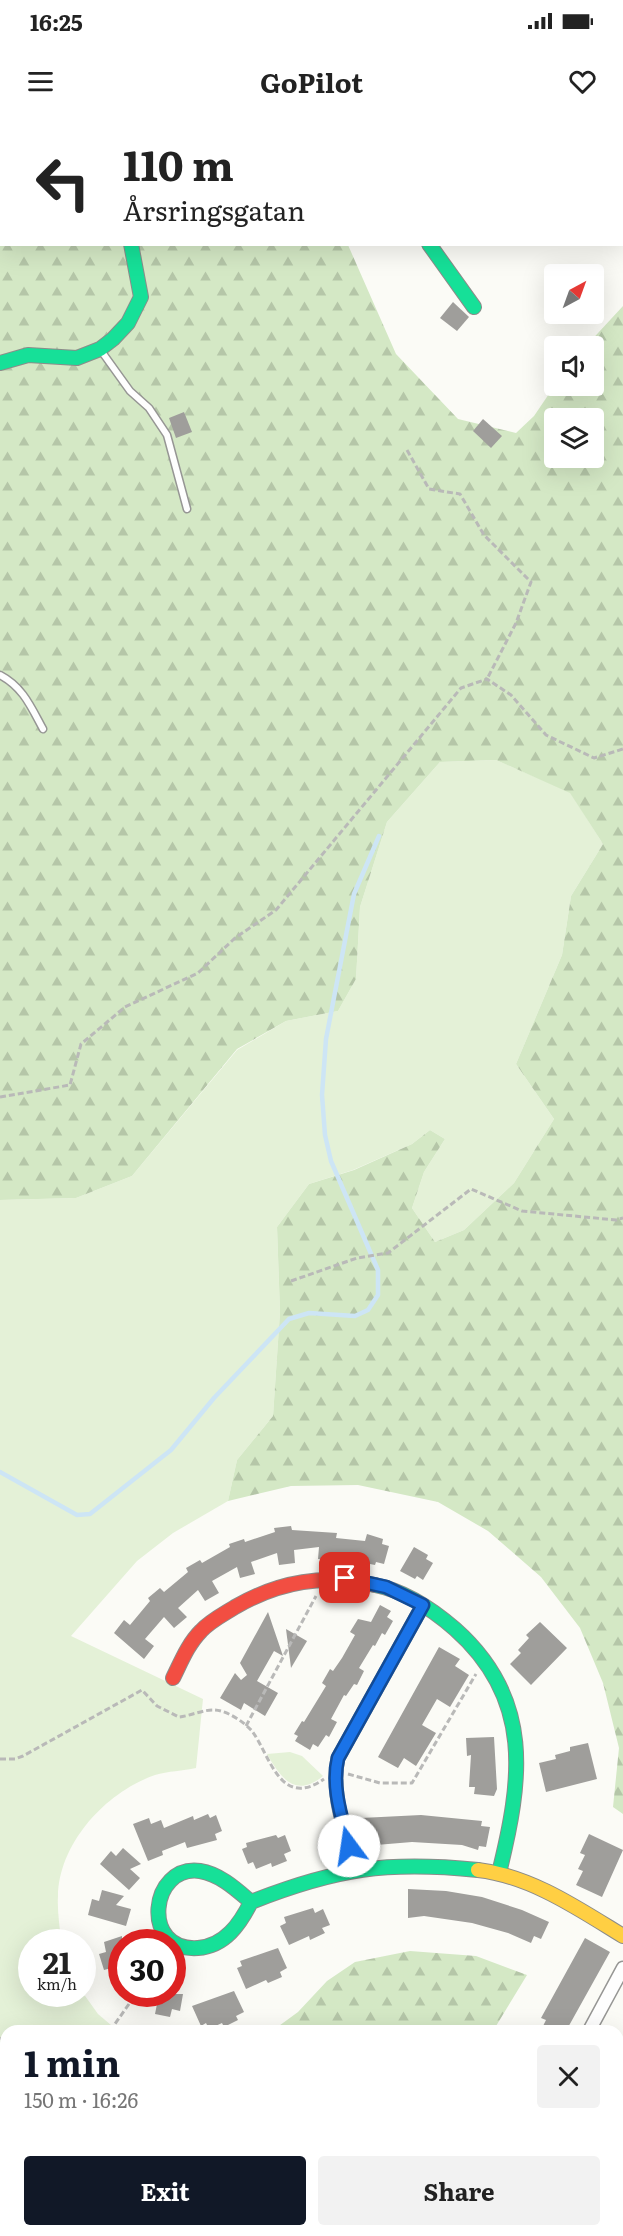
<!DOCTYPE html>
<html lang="en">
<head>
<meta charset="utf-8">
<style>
	body { margin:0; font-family:Literata,serif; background:#f2f2f2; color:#222; height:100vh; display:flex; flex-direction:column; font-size:22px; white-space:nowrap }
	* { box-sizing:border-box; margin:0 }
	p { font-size:20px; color:#767676 }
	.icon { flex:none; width:33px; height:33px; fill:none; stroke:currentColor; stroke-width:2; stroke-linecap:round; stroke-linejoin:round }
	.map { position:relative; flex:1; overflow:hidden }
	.sheet { position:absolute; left:0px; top:1905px; width:624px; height:212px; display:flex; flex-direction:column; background:#fff; border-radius:18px 18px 0 0; box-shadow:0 6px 24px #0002 }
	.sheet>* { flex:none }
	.hud { position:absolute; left:0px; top:0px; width:624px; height:126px; box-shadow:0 6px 24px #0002; background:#fff; color:#222; overflow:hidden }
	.needle { width:39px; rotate:41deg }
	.fabs { position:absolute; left:544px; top:144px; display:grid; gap:12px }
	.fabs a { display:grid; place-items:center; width:60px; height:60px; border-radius:6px; background:#fff; box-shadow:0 6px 24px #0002; font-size:30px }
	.speed { position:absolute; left:18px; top:1809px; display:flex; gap:12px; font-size:30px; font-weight:700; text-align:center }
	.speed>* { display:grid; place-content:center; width:78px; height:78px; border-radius:50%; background:#fff; box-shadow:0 6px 24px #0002; line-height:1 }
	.speed small { font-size:15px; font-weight:400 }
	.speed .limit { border:9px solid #d22; background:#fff; color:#111 }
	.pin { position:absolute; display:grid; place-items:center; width:51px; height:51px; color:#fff; margin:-26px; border-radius:12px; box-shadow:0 3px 9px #0006 }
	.me { position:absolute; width:66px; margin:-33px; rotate:346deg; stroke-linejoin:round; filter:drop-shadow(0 0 4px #0008) }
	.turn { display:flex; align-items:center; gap:21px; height:126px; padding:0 24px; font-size:27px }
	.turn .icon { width:78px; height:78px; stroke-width:2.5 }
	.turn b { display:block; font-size:42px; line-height:51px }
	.round { display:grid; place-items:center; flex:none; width:63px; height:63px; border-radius:6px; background:#f2f2f2 }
	.head { display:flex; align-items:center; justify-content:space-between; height:102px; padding:0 24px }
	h1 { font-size:36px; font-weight:700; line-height:45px; color:#111827 }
	.action { display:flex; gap:12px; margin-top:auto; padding:12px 24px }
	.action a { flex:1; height:69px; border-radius:6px; background:#111827; color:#fff; font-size:24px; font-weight:700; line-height:69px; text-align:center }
	.action a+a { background:#f2f2f2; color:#222 }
	.status { display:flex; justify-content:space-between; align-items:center; height:42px; padding:0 30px; background:#fff; direction:ltr }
	.status svg { height:16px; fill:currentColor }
	header { display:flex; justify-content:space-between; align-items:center; height:78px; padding:0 24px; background:#fff; font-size:27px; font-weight:700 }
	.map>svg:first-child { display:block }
	.grass { fill:#e4f1d7 }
	.forest { fill:url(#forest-firs); fill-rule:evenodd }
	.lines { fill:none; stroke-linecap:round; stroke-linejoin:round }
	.stream { stroke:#cde5f5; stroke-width:4.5 }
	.building { fill:#9f9e9b }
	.lane-casing { stroke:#969694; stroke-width:9 }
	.street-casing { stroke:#969694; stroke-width:15 }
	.fast-casing { stroke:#8c8c8a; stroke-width:16 }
	.slow-casing { stroke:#8c8c8a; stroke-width:16 }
	.jam-casing { stroke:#8c8c8a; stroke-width:16 }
	.path { stroke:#b9b9b8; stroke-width:3; stroke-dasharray:6 3; stroke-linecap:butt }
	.lane { stroke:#fefefe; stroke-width:6 }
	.street { stroke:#fefefe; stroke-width:12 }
	.fast { stroke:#16e098; stroke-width:14 }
	.slow { stroke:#ffcf43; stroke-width:14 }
	.jam { stroke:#f24e42; stroke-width:14 }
	.route-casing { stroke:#114b97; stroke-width:15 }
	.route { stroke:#1a73e8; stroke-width:10 }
</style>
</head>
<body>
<div class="status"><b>16:25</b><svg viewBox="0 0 49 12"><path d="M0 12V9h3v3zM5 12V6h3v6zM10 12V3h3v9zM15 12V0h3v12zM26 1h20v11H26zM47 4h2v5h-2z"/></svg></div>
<header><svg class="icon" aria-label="menu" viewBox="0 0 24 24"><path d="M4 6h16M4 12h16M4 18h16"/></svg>GoPilot<svg class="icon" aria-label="heart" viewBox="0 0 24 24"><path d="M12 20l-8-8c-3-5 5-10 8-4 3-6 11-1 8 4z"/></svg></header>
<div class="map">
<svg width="623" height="2116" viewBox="0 0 623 2116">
	<defs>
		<pattern id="forest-firs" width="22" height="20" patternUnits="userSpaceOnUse" patternTransform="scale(1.5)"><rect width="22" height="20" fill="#d4e8c5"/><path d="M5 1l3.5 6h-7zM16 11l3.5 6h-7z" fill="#b5c6a8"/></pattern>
	</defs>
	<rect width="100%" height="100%" fill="#fbfbf6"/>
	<g class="grass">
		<path d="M496,640L570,672L603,724L571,776L562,835L516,944L554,999L514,1063L464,1110L435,1122L412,1088L424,1052L445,1019L430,1010L412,1024L353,1050L309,1064L277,1107L280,1192L273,1296L237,1340L228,1381L173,1413L137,1441L71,1516L203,1579L196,1648C183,1651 168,1651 155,1655C106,1672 59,1723 58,1776C57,1791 60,1807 61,1822H32V1874L83,1873L98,1894L118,1911H6V2102L3,2116H0V1080L76,1078L132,1056L237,930L286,901L338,891L356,859L360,787L387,702L440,642Z"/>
		<path d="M290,1632L302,1636L323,1656C295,1679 280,1657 267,1634Z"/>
	</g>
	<g class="forest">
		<path d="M0,0H251L2,2V124L348,125L396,234L458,299L516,313L534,296L555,265L594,266V226H586L623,186V1694L613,1687L619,1628L603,1563L580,1508L541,1457L488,1411L438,1382L358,1365L291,1366L228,1381L237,1340L273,1296L280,1192L277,1107L309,1064L354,1050L412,1024L430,1010L445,1019L424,1052L412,1088L435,1122L464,1110L514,1063L554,999L516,944L562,835L571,776L603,724L570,673L496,640L440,642L387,702L360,787L356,859L338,891L286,901L237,929L132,1056L76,1078L0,1080ZM555,298H594V338H555Z"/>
		<polygon points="410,1831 476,1836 527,1855 493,1911 272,1911 298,1892 327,1861 355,1842"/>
		<polygon points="576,2110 582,2116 374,2116 369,2111"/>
	</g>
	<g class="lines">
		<polyline class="stream" points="0,1352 77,1395 90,1394 171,1330 214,1278 289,1199 309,1193 355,1196 368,1190 378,1175 378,1150 331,1041 325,1015 322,975 326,919 354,774 379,716"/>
	</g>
	<g class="building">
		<polygon points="453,182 469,197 457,211 440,198"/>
		<polygon points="184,292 192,312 176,318 169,298"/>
		<polygon points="483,299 502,316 491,328 473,311"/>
		<polygon points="291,1406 292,1410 337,1413 336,1418 365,1421 367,1414 383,1419 382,1424 389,1426 384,1444 376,1442 375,1445 335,1437 334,1441 318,1439 319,1427 294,1430 295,1443 279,1445 277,1433 251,1442 255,1454 240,1458 237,1447 212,1461 219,1473 205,1481 198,1470 178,1488 187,1497 174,1508 164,1497 145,1519 154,1526 144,1539 114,1513 124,1500 130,1505 150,1481 148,1478 160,1468 164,1472 188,1452 186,1448 200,1440 202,1443 230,1427 229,1424 244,1419 245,1422 275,1412 274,1408"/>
		<polygon points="414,1427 428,1435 426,1439 433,1443 423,1460 417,1456 415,1459 400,1451"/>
		<polygon points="380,1485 391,1491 387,1497 393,1501 385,1515 382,1513 375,1526 373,1525 359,1548 364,1551 357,1565 354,1564 346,1576 344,1575 331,1599 337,1602 329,1617 326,1615 318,1627 313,1624 310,1630 295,1621 298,1616 294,1614 302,1601 304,1602 326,1566 322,1563 330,1549 333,1551 342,1538 355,1515 350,1512 358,1499 371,1502"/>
		<polygon points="268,1492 283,1536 274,1531 257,1561 278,1573 265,1596 244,1583 241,1590 220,1578 235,1553 241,1560 247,1555 240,1543"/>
		<polygon points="540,1502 567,1528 531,1565 510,1544 521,1533 518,1530 529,1518 526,1515"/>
		<polygon points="286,1509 307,1521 291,1548"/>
		<polygon points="439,1527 460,1539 455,1546 469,1555 450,1587 437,1579 422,1605 436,1613 416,1646 404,1638 398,1648 378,1637"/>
		<polygon points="494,1617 497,1669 494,1676 474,1674 475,1667 469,1667 471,1635 467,1636 466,1618"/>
		<polygon points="588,1623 597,1659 546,1672 539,1643 556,1639 555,1635 570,1631 570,1627"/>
		<polygon points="208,1694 210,1698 216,1695 222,1711 215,1714 217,1720 187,1728 185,1722 162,1731 163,1735 148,1741 133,1704 149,1698 151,1704 161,1700 164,1708 193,1696 194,1700"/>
		<polygon points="421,1695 482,1701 481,1706 490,1707 486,1727 479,1726 478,1730 462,1725 412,1722 364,1726 361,1698"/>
		<polygon points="589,1714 623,1730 602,1777 576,1765 583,1751 578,1749 585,1735 580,1733"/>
		<polygon points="276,1715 278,1718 285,1715 291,1731 284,1734 287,1741 272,1747 271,1743 256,1749 253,1742 248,1744 242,1729 247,1727 246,1723"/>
		<polygon points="123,1728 141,1744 130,1749 140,1758 129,1770 100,1744 111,1731 116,1736"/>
		<polygon points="408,1769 446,1771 482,1777 522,1790 549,1802 541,1819 534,1816 531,1823 508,1813 472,1803 424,1796 408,1798"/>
		<polygon points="102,1770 124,1776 116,1785 131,1789 126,1806 88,1795 92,1779 99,1781"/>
		<polygon points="313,1788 315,1793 323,1789 330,1805 322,1808 325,1813 310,1820 309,1816 289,1825 280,1806 286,1803 284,1797"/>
		<polygon points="122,1816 122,1845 104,1850 99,1834 106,1832 104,1822"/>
		<polygon points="585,1818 610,1832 566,1911 552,1911 543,1906 546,1900 541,1898"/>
		<polygon points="278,1828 287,1848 280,1852 282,1857 268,1863 266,1860 246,1869 237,1848 242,1846 240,1841"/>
		<polygon points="234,1871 244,1892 236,1896 238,1900 224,1907 222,1903 209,1909 206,1903 201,1906 192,1886"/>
		<polygon points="159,1874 183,1874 180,1891 172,1889 170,1897 155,1894"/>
	</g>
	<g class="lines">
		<g class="lane-casing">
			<g id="lane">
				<polyline points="102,232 130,271 149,288 167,315 187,389"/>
				<path d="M0,555C23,567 31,587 43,609"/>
			</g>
		</g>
		<g class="street-casing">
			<g id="street">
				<polyline points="89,0 89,2"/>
				<polyline points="320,0 321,2"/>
				<path d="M355,1749C346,1714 330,1673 338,1638L423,1485"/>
				<polyline points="589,1911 623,1848"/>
				<polyline points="224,2110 233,2116"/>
				<polyline points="113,2116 115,2110"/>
			</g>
		</g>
		<g class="fast-casing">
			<g id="fast">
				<polyline points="429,124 474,187"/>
				<polyline points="0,243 28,235 77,238 100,229 113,219 128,203 141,177 131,124"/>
				<path d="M375,1465C405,1471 432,1489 455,1509C534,1579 522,1660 499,1753"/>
				<path d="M251,1782C237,1770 220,1754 200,1751C150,1744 140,1832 198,1828C225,1826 240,1804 251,1782C337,1748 387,1741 478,1750"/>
			</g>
		</g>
		<g class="slow-casing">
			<path id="slow" d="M478,1750C531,1756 579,1789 623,1816"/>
		</g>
		<g class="jam-casing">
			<path id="jam" d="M173,1558C181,1542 188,1524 201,1511C210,1501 224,1494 235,1487C280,1461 324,1454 375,1465"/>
		</g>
		<g class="path">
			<polyline points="407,330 429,369 460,374 484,415 531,462 516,503 487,559"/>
			<polyline points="0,977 70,965 81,924 125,887 198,853 235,818 276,790 461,568 487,559 511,575 546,615 594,638 623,629"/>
			<polyline points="291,1161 357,1138 388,1133 471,1069 522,1091 616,1100 623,1098"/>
			<polyline points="246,1606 316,1476"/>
			<path d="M0,1639H15L23,1636L142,1570L157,1586L179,1597C190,1596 205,1589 215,1590C228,1591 244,1602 252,1611C270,1635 280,1690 324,1659"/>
			<polyline points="348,1654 380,1663 412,1663 476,1554"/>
			<polyline points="110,1911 136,1874"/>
			<polyline points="0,1918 6,1921"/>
		</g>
		<use href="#lane" class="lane"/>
		<use href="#street" class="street"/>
		<use href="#fast" class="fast"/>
		<use href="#slow" class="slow"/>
		<use href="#jam" class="jam"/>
	</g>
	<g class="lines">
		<g class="route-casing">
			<path id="route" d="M345,1458L386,1467L423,1485L338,1638C331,1667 342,1698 349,1726"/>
		</g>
		<use href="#route" class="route"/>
	</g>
</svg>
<div class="fabs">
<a><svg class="needle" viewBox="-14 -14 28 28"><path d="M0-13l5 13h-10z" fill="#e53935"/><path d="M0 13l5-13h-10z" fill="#767676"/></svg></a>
<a><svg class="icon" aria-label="sound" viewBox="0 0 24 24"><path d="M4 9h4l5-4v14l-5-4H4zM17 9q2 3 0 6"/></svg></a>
<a><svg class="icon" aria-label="layers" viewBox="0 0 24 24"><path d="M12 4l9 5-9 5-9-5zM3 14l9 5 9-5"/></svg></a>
</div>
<div class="speed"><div>21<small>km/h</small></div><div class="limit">30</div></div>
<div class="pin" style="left:345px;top:1458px;background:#d93025"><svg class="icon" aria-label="arrive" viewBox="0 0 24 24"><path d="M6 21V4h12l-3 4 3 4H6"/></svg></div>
<svg class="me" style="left:349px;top:1726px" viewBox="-20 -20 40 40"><circle r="19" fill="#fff"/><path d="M0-13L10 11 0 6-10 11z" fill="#1a73e8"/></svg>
<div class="hud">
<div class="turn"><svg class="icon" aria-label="left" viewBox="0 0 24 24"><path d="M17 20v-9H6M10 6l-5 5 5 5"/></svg><div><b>110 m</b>Årsringsgatan</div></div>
</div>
<section class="sheet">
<div class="head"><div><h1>1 min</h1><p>150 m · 16:26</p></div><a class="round"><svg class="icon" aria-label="close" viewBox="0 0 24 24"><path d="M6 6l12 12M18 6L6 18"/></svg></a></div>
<div class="action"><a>Exit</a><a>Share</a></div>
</section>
</div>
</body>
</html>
